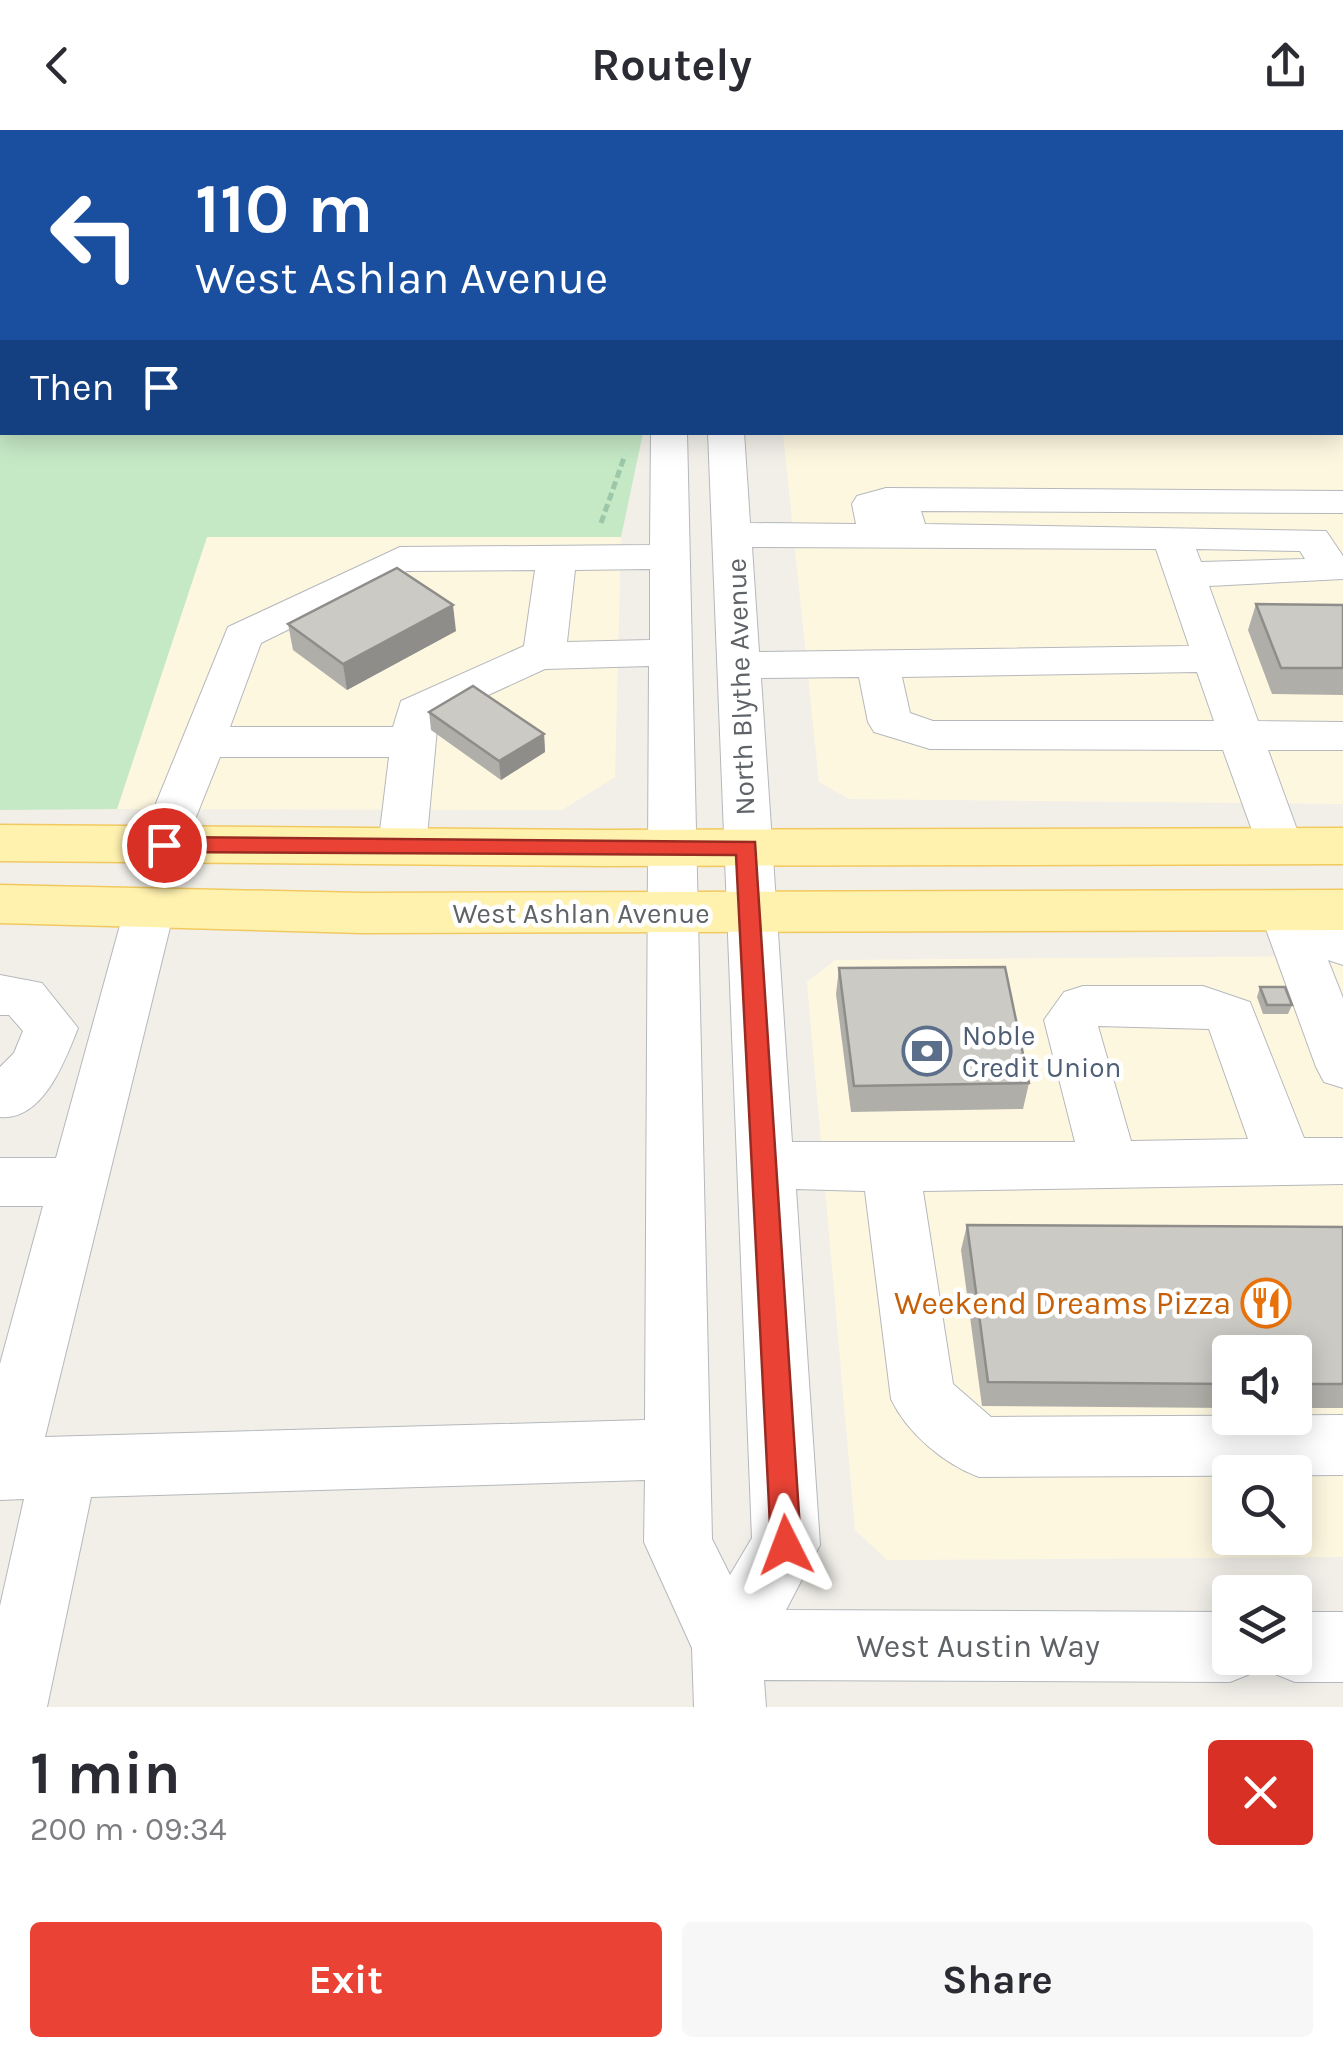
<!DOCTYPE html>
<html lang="en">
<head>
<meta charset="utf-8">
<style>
	body { margin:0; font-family:Karla,sans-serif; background:#f7f7f7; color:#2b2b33; height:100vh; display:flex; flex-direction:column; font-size:38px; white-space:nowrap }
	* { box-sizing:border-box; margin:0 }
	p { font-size:32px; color:#7c7c81 }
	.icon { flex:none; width:55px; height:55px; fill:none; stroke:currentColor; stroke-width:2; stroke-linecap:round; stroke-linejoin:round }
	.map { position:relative; height:1577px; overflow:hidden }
	.details { display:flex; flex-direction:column; background:#fff; flex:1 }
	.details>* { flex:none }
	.banner { position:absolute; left:0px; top:0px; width:1345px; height:305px; box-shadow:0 5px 25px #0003; background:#1a4fa0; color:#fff; overflow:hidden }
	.fabs { position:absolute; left:1212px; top:1205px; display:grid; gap:20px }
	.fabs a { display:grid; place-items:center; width:100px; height:100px; border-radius:10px; background:#fff; box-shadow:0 5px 25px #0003; font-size:50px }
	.pin { position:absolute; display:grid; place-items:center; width:85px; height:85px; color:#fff; margin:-42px; border:5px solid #fff; border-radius:50%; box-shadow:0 2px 10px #0007 }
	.me { position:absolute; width:110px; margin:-55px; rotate:357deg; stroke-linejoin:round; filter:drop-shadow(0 0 8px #0008) }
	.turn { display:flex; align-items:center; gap:35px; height:210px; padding:0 30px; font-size:45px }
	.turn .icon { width:130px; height:130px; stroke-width:2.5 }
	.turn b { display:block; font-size:70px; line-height:85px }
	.then { display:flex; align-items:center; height:95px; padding:0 30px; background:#0003; gap:20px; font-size:38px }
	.round { display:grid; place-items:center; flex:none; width:105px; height:105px; border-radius:10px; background:#f7f7f7 }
	.headline { display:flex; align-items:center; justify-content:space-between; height:170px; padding:0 30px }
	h1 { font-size:60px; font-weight:700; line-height:75px }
	.action { display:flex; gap:20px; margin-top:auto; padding:20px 30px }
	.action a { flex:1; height:115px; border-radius:10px; background:#ea4335; color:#fff; font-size:40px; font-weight:700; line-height:115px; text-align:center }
	.action a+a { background:#f7f7f7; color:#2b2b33 }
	header { display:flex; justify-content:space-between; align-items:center; height:130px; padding:0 30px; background:#fff; font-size:45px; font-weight:700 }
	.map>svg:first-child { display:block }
	.commercial { fill:#fef7e0; fill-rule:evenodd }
	.green { fill:#c5e8c5 }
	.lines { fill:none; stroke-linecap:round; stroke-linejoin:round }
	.minor-casing { stroke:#b5b8bc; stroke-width:2 }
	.major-casing { stroke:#f2c960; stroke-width:3 }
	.path { stroke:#9cc7a9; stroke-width:5; stroke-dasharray:8 4; stroke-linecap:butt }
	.minor { fill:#fff; fill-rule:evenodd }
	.major { fill:#fff2af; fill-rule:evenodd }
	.wall { fill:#afaea9 }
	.shaded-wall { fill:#8f8d8a }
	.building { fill:#cccac5; stroke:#8f8d8a; stroke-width:2.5 }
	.route { fill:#ea4335; stroke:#982c22; stroke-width:2.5 }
	.labels { text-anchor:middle; stroke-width:9; stroke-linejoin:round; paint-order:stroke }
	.street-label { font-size:28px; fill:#5f6368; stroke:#fff }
	.service-label { font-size:28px; fill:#4e5e75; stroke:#fff; text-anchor:start }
	.near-food-label { font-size:32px; fill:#c56008; stroke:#fff; text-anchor:end }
	.near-street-label { font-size:32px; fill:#5f6368; stroke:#fff }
</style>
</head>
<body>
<header><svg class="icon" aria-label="back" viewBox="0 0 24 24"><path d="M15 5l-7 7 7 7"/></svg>Routely<svg class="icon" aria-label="share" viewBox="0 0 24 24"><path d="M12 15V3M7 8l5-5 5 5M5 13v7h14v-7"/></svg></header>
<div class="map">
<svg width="1343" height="1577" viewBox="0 0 1343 1577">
	<rect width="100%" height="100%" fill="#f1efe8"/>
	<g class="commercial">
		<polygon points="1343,138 1343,674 849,669 819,652 783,303 1342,302"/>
		<polygon points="207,407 621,407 615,647 562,680 117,679"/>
		<path d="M1343,826V1427L887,1430L855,1400L807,852L835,830ZM1230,1222H1295V1288H1230ZM1230,1342H1295V1408H1230Z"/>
	</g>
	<g class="green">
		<polygon points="721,0 1343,0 1343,48 1342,2"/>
		<polygon points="0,140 2,302 643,303 621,407 207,407 117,679 0,680"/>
	</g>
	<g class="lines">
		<g class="minor-casing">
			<g id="minor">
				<rect x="550" y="0" width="28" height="2"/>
				<polygon points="668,0 698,0 699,2 670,2"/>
				<rect x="0" y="112" width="2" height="18"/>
				<path d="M651,302H687L712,1409L730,1445L752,1408L708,302H744L750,393L856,394L852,374L857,366L886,358L1343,361V383L921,381L925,394L1326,401L1343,426V449L1209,456L1258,591L1343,592V620H1268L1303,716L1296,728L1279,733L1262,728L1223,620L930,619L874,602L868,592L859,547L761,548L792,1012H1075L1044,890L1064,862L1083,856H1203L1250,872L1304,1008H1343V1054L923,1061L953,1254L991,1287L1343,1285V1345L979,1347C944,1334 907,1303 891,1269L865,1061L796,1059L820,1415L786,1480L1230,1482V1528H1261L1255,1542L1230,1552L764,1550L766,1577H694L692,1518L644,1412L645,1350L91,1367L47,1577H0V1476L24,1369L0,1370V1234L43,1076H0V1028H56L125,777L132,764L150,759L168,764L175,777L45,1307L645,1290L649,536L545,539L438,588L426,717L419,729L402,734L385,729L378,717L389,627H220L180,727L163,732L146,727L139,715L228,497L400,417L650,415ZM752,417L1156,419L1189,516L759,522ZM1196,419L1300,421L1305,429L1201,432ZM650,439V510L567,512L575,440ZM535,440L524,516L401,571L393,597H230L261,513L407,441ZM1197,542L1214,591H933L910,583L902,547ZM1098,896L1209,899L1248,1009L1131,1011Z"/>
				<polygon points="1284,762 1302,767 1306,775 1310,767 1328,762 1343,767 1343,835 1328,830 1343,868 1343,958 1324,952 1316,937 1259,780 1266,767"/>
				<path d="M0,845L42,853L78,898C65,931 43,991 0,987V937L14,923L23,901L9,885H0Z"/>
				<polygon points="1295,1482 1343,1482 1343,1552 1295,1552 1270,1542 1264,1528 1295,1528"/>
			</g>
		</g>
		<g class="major-casing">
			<g id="major">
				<polygon points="0,695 604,700 1343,698 1343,734 604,736 0,731"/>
				<polygon points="0,755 362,763 1343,760 1343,800 362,803 0,793"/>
			</g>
		</g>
		<polyline class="path" points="601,393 625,325"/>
		<use href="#minor" class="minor"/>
		<use href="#major" class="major"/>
	</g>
	<g class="wall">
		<polygon points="1256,474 1343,475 1343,565 1272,564 1248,500"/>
		<polygon points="288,494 456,501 347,560 293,520"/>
		<polygon points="429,582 544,604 545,622 501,650 431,600"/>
		<polygon points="839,838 1029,953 1023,979 851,982 836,864"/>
		<polygon points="1260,857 1292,875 1288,884 1263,884 1257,867"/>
		<polygon points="967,1095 1343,1097 1343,1278 1295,1278 1295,1222 1230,1222 1230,1278 982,1276 961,1120"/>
	</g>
	<g class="shaded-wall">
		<polygon points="453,475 456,501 347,560 343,534"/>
		<polygon points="544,604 545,622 501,650 499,631"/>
	</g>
	<g class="building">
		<polygon points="397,438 453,475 343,534 288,494"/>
		<polygon points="1256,474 1343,475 1343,538 1281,538"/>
		<polygon points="473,556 544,604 499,631 429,582"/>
		<polygon points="1005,837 1029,953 854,956 839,838"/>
		<polygon points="1260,857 1285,857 1292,875 1267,875"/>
		<polygon points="967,1095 1343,1097 1343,1254 1295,1254 1295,1222 1230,1222 1230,1254 988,1252"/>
	</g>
	<polygon class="route" points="164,707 755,712 801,1415 797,1426 786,1430 775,1426 771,1415 736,725 164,722 153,715"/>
	<defs>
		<g id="bank-ring" transform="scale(2.5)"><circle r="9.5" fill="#fff" stroke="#5c6f8a" stroke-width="1.5"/><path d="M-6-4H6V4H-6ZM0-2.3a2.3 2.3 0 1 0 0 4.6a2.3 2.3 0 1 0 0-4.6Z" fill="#5c6f8a"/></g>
		<g id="restaurant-ring" transform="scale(2.5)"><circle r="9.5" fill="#fff" stroke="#e8710a" stroke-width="1.5"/><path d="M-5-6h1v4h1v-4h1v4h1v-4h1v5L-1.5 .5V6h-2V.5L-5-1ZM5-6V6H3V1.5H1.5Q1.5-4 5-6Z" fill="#e8710a"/></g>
	</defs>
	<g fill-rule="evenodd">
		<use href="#bank-ring" x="927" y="921"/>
		<use href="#restaurant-ring" x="1266" y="1173"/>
	</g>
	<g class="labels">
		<g class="street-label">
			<text transform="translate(740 557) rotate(-92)" y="10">North Blythe Avenue</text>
			<text x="581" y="793">West Ashlan Avenue</text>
		</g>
		<g class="service-label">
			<text x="962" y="915">Noble<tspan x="962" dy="32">Credit Union</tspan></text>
		</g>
		<g class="near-food-label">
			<text x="1231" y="1184">Weekend Dreams Pizza</text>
		</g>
		<g class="near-street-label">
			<text x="978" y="1527">West Austin Way</text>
		</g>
	</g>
</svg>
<div class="fabs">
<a><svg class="icon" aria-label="sound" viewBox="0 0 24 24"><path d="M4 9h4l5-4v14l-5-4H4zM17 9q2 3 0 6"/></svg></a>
<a><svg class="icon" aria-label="search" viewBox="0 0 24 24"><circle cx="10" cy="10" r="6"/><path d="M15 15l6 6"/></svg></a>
<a><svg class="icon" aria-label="layers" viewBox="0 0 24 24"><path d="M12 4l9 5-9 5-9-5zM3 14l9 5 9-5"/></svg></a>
</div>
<div class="pin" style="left:164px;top:715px;background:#d93025"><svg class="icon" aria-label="arrive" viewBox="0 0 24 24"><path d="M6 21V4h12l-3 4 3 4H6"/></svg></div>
<svg class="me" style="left:786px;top:1415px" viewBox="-20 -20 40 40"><path d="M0-17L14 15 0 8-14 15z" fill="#ea4335" stroke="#fff" stroke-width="4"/></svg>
<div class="banner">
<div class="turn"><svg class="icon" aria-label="left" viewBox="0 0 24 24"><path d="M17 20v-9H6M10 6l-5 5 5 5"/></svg><div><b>110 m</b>West Ashlan Avenue</div></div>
<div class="then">Then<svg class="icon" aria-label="arrive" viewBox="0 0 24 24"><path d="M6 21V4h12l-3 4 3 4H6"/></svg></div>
</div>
</div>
<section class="details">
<div class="headline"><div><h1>1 min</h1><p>200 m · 09:34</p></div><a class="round" style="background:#d93025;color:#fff"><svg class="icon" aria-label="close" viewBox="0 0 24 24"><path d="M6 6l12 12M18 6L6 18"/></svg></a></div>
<div class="action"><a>Exit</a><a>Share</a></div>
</section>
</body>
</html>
